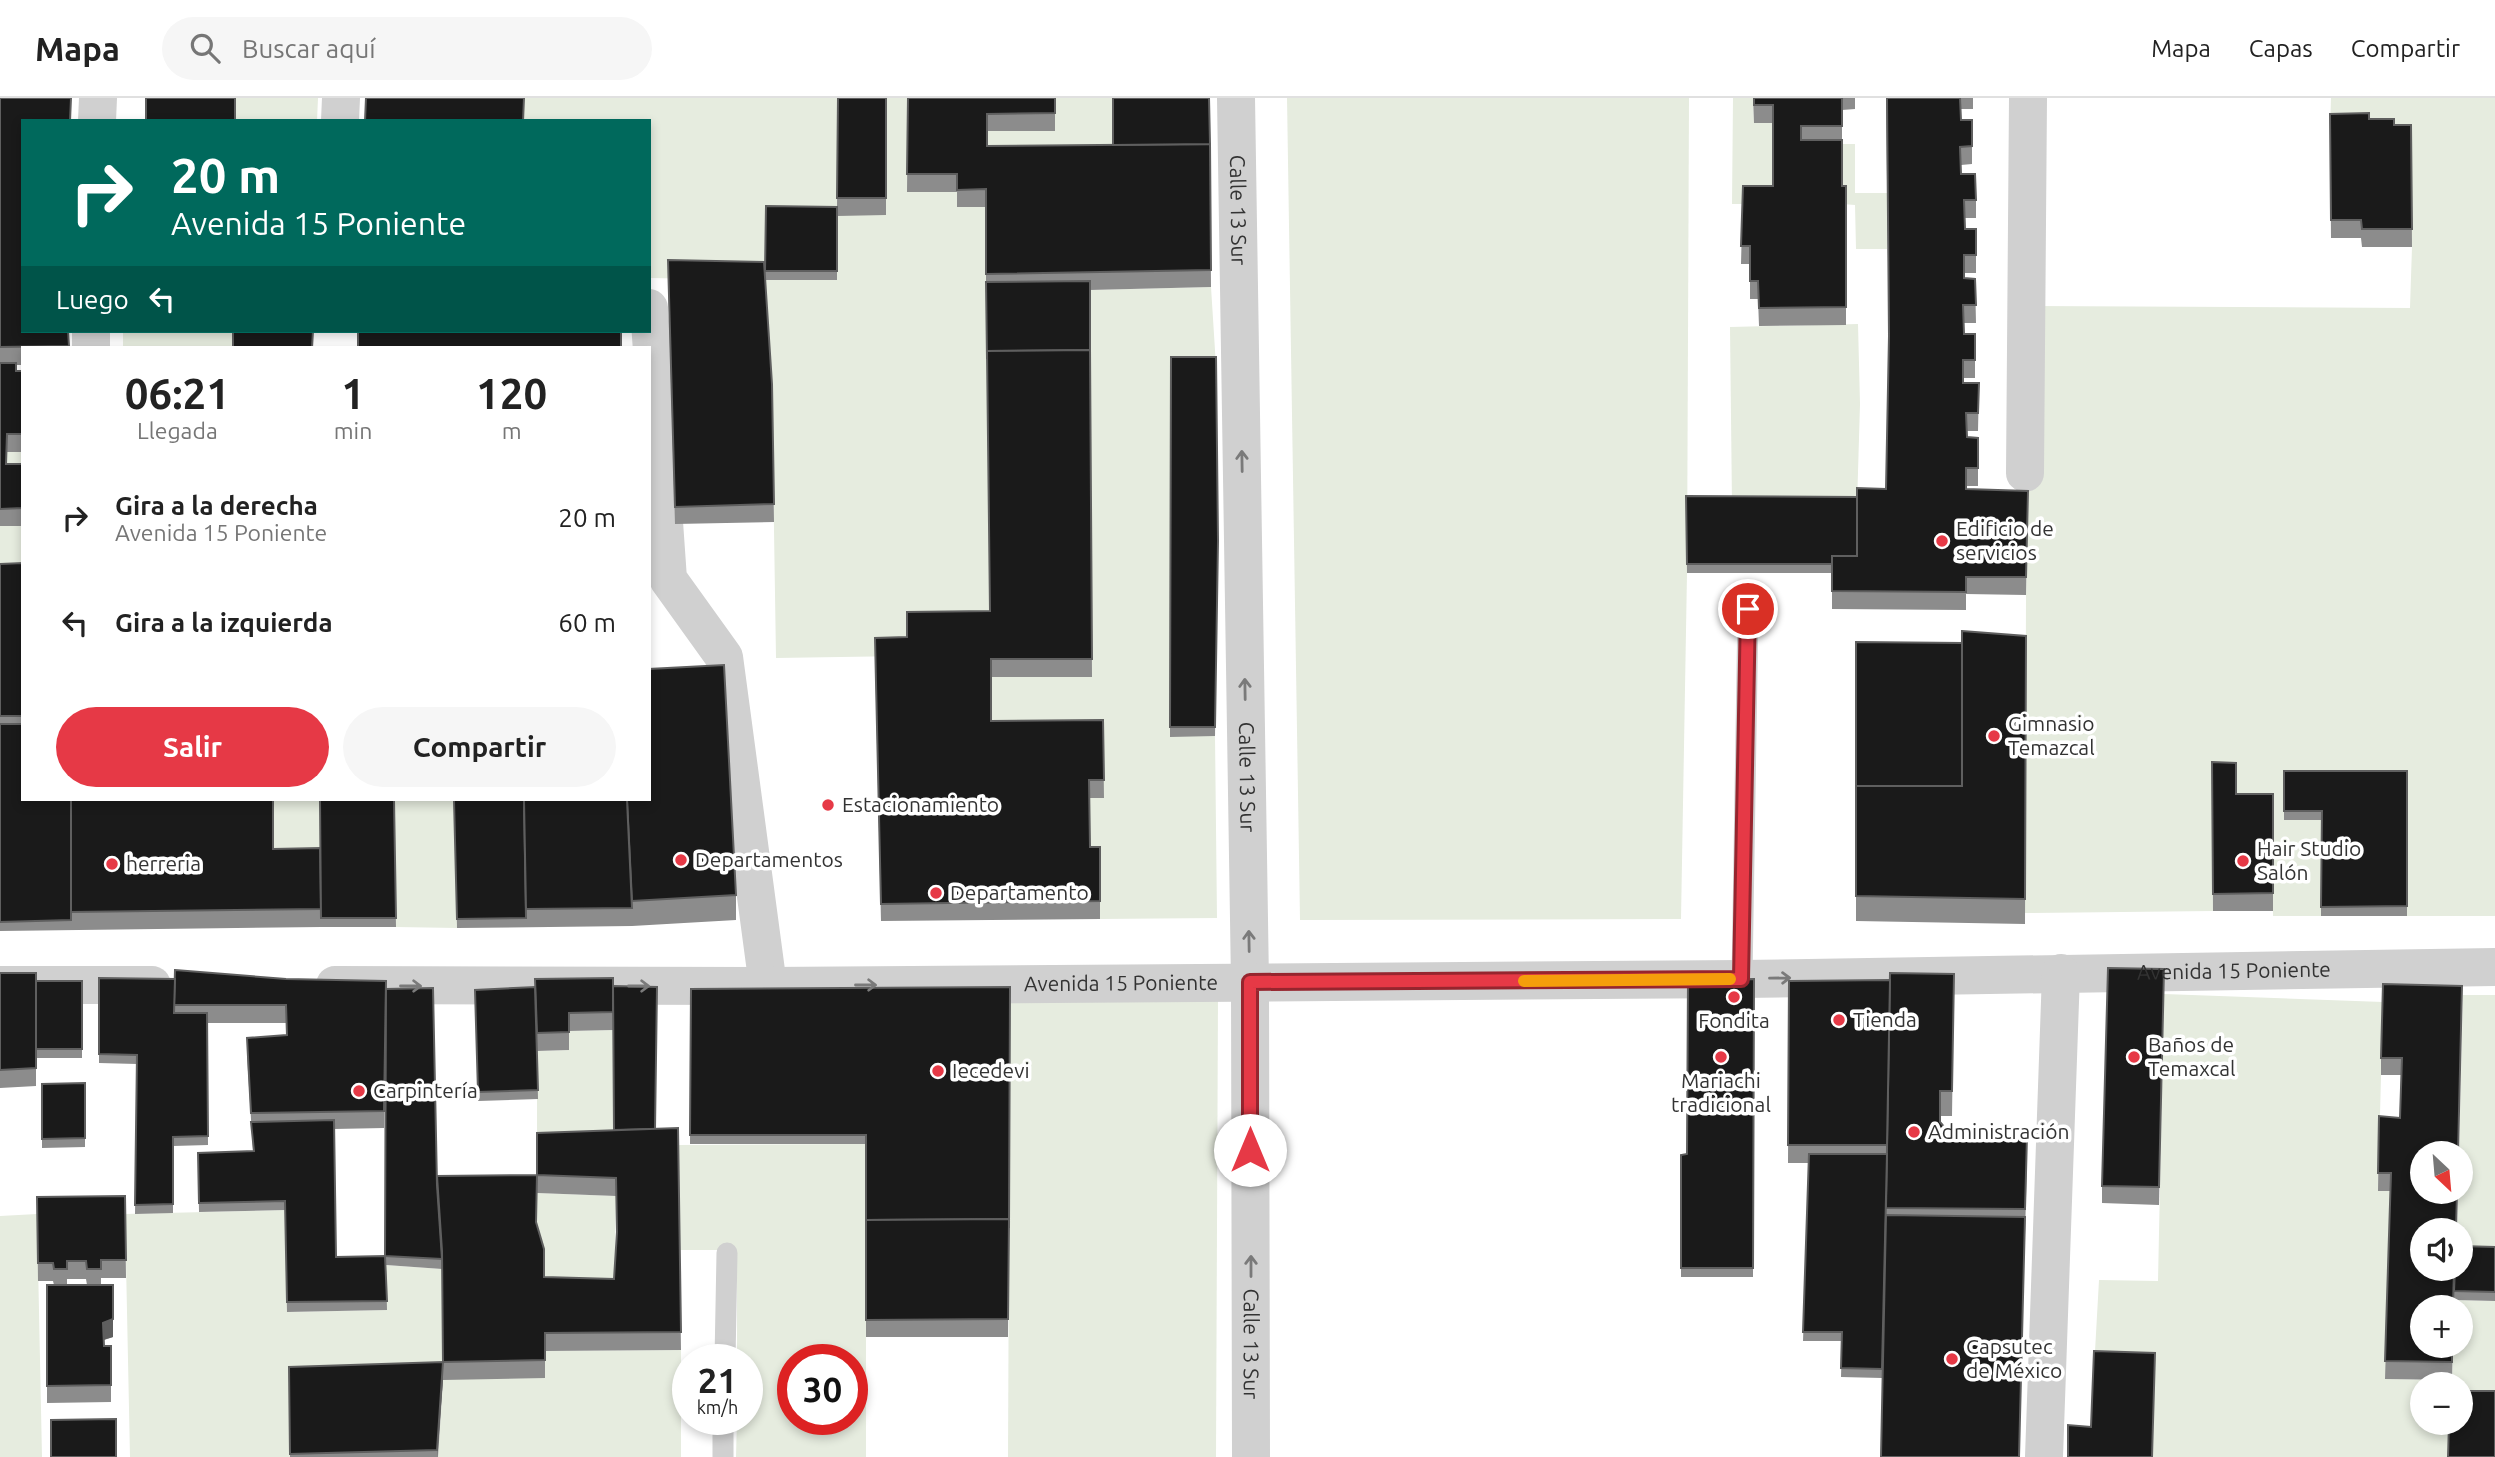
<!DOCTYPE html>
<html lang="es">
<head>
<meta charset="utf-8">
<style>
	body { margin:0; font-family:Ubuntu,sans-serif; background:#f6f6f6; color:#222; height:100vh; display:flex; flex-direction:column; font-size:26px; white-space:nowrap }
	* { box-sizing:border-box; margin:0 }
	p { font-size:23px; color:#767676 }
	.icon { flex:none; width:38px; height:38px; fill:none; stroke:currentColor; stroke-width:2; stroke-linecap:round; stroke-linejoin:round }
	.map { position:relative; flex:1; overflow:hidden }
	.drawer { position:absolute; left:21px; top:248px; width:630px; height:455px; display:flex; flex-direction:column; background:#fff; border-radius:0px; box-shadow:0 4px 10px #0003 }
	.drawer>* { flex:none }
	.hud { position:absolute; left:21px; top:21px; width:630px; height:214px; border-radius:0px; box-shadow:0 4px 10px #0003; background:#00695c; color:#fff; overflow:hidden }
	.needle { width:46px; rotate:154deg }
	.fabs { position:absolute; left:2410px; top:1043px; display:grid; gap:14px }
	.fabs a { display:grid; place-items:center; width:63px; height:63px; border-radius:50%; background:#fff; box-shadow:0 4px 10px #0003; font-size:35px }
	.speed { position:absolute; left:672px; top:1246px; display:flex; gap:14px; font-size:35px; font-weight:700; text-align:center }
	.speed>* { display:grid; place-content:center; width:91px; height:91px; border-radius:50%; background:#fff; box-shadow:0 4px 10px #0003; line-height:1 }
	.speed small { font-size:18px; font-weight:400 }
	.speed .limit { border:10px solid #d22; background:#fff; color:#111 }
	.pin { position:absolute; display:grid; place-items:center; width:60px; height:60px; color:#fff; margin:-30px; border:4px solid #fff; border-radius:50%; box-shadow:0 2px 7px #0007 }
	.me { position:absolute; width:77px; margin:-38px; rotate:0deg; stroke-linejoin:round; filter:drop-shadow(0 0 5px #0008) }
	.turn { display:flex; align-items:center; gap:24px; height:147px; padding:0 35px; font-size:32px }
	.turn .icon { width:91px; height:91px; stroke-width:2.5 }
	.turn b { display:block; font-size:49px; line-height:60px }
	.then { display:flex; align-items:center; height:66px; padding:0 35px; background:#0003; gap:14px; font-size:26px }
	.eta { display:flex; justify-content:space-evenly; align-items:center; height:119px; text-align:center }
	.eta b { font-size:42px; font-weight:700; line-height:49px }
	.button { display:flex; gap:14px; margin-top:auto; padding:14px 35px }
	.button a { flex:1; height:80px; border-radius:42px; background:#e63946; color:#fff; font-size:28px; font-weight:700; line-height:80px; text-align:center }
	.button a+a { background:#f6f6f6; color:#222 }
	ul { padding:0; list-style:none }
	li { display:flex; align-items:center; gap:21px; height:105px; padding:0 35px }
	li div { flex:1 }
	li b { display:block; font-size:26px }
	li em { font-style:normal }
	header { display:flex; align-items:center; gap:42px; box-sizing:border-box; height:98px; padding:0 35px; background:#fff; border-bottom:2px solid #e0e0e0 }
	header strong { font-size:33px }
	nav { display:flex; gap:38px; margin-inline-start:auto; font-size:24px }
	.search { width:490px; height:63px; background:#f6f6f6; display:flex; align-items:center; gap:18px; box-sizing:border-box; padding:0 24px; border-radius:38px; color:#767676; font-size:26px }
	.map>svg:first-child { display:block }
	.green { fill:#e6ecdf; fill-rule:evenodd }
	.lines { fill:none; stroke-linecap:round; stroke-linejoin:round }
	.lane { stroke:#d0d0d0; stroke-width:21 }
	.street { stroke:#d0d0d0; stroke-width:38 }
	.wall { fill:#8c8c8c; fill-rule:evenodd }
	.shaded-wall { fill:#5f5f5f }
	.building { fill:#1a1a1a; stroke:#5f5f5f; stroke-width:2; fill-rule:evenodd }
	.oneway { stroke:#7a7a7a }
	.route-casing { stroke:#96252e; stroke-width:18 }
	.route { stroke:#e63946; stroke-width:12 }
	.slow { stroke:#f59e0b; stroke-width:12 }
	.poi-dot { fill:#e63946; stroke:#fff; stroke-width:2.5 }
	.labels { text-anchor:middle; stroke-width:7; stroke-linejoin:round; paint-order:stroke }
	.street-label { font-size:21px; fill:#333; stroke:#fff }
	.poi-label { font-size:21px; fill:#333; stroke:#fff; text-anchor:start }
</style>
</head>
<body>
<header>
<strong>Mapa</strong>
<div class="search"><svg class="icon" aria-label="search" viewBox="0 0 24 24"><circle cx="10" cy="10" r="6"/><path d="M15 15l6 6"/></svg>Buscar aquí</div>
<nav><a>Mapa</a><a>Capas</a><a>Compartir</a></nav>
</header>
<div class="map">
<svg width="2495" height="1359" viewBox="0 0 2495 1359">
	<rect width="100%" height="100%" fill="#fff"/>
	<g class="green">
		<polygon points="235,0 318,0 317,23 235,23"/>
		<polygon points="524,0 838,0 837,117 886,117 886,0 988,0 908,94 957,94 986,109 990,531 905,558 776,560 772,304 764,182 649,180 649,23 524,23"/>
		<polygon points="1055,0 1112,0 1113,64 987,66 987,33 1055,33"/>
		<polygon points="1287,0 1689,0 1687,475 1681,821 1300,822"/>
		<polygon points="1733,0 1753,0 1754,25 1773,25 1773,106 1732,106"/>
		<polygon points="2331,0 2495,0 2495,818 2407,818 2407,683 2284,722 2322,722 2321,818 2273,818 2273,714 2236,714 2212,683 2213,813 2025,815 2026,497 2033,208 2410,210 2412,149 2330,33"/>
		<polygon points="1801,46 1855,46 1855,95 1887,95 1887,151 1856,151 1855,107 1842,106"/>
		<polygon points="1211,189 1216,268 1171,269 1170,638 1215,638 1217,820 1100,821 1100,767 1090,766 1089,700 1103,700 991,641 991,579 1092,578 1090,192"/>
		<polygon points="1858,226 1860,306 1857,408 1732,408 1730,229"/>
		<rect x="123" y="233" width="110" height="17"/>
		<polygon points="7,354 23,354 23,384 6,384"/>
		<rect x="0" y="428" width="23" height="55"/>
		<polygon points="273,702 320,702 320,768 273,769"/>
		<polygon points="394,702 454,702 457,830 396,829"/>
		<polygon points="2164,896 2383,904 2378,1092 2391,1093 2386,1281 2452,1282 2453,1248 2460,1248 2460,1209 2454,1209 2454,1202 2495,1203 2495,1311 2461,1311 2460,1286 2422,1286 2422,1325 2450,1325 2448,1359 2153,1359 2154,1273 2094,1271 2099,1182 2158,1183"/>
		<polygon points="2463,897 2495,897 2495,1159 2461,1157 2460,1132 2457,1132 2458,1094 2460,1094 2459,1055"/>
		<polygon points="1218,898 1216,1359 1008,1359 1010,899"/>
		<polygon points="613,932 614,1051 537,1053 537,953 569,952 569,933"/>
		<path d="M866,1046V1359H736L737,1321H747V1262H737V1152H678V1047ZM793,1262H852V1321H793Z"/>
		<polygon points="537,1095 616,1098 614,1198 544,1197 536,1142"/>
		<polygon points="285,1112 288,1214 386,1212 385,1167 442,1171 443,1281 544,1280 545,1253 681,1252 681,1359 438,1359 443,1282 289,1287 290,1359 130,1359 125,1116"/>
		<polygon points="37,1116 42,1359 0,1359 0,1118"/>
	</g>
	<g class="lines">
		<g class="lane">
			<polyline points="1742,881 1748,511"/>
			<polyline points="725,1262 727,1155"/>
			<polyline points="723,1359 723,1321"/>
		</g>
		<g class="street">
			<path id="s1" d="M1236,0L1250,884L1251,1359"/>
			<polyline points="97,23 98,0"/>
			<polyline points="340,23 341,0"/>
			<polyline points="649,210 668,481 724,559 768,888"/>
			<polyline points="91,250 91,233"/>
			<polyline points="2025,375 2028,0"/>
			<polyline points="0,887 152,887"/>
			<path id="s2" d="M335,887L768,888L1742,881L2495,869"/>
			<polyline points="2044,1359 2061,875"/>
		</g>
	</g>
	<g class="wall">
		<polygon points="0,0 23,233 68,233 69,250 23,250 23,267 16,267 16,273 23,273 23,354 7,354 7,366 23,366 23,428 0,428"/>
		<polygon points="838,0 886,0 886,117 837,118 837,182 765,182 772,286 774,424 675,426 668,180 764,164 837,109"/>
		<polygon points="908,0 1055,0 1055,33 987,33 987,48 1210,46 1211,189 1090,192 1092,579 991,579 991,623 1103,622 1104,700 1089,700 1090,749 1100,749 1100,821 881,823 875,558 907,539 990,513 986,193 986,109 957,109 957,94 907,94"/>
		<polygon points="1753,0 1855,0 1855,11 1842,12 1842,88 1846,88 1846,227 1759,228 1758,201 1750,201 1750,166 1741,166 1743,88 1773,88 1773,25 1754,25"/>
		<polygon points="1886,0 1973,0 1973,11 1961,11 1961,22 1972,48 1972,66 1961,67 1961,76 1976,102 1976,120 1964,120 1965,131 1976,131 1976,175 1964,175 1964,180 1975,181 1976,225 1963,225 1964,236 1975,236 1975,280 1963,280 1963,285 1979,285 1978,333 1967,333 1967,339 1978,340 1978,388 1966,388 1966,391 2028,393 2026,497 1966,496 1966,512 1832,511 1832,475 1687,475 1686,398 1857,399 1886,391 1889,245"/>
		<polygon points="2330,16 2369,21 2394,27 2411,27 2412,149 2362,149 2361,140 2331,140"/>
		<polygon points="1171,259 1218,452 1215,638 1170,639"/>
		<polygon points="23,465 23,702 273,751 320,750 394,702 396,829 321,829 0,833 0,466"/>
		<polygon points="2026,538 2025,826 1856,823 1856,544 1962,545"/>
		<polygon points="2212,664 2236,696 2273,696 2273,813 2213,813"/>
		<polygon points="2284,673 2407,673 2407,818 2321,818 2321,722 2284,722"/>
		<polygon points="454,702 736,797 736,822 632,828 457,830"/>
		<polygon points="2164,871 2159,1107 2102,1105 2102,1088"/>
		<polygon points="0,875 36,883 82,883 82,960 36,960 36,905 36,988 0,990"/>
		<polygon points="1954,876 1952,1018 1940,1018 1940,1024 1955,1042 2027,1063 2025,1137 1882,1280 1841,1279 1842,1243 1803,1243 1809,1065 1788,1065 1789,883 1890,882"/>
		<path d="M99,880L386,901L437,1087L537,1077L614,1032L613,932L569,933V952L537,953L538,1001L478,1003L475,892L613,888L655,1031L678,1030L681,1252L545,1253V1280L443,1282L438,1359H290L289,1269L443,1264L442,1171L386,1167L387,1212L287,1214L285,1112L199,1114L198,1055L253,1053L247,958V940L286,937V925H207L208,1047L173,1048V1115L135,1116L137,966L99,965ZM386,901L385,1158L336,1159L334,1031L384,1030ZM537,1095L616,1098L617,1137L614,1181L544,1179L536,1125Z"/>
		<polygon points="1754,881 1753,1179 1681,1179 1681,1057 1687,1056"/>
		<polygon points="2462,888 2422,1171 2495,1149 2495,1203 2454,1202 2454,1200 2452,1282 2385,1281 2391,1093 2378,1093 2379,1018 2400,1020 2401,977 2381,977 2381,960"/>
		<polygon points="1010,889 1008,1239 866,1239 866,1046 690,1046 691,891"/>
		<polygon points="85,985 85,1049 42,1050 42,986"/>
		<path d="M125,1098L126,1180H101V1187L113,1239L104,1242V1248H111V1304L47,1305V1187H54L53,1183H38L37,1099ZM67,1181H86L87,1187H67Z"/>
	</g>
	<g class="shaded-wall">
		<polygon points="113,1221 113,1239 103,1242 103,1225"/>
		<polygon points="443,1264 443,1282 437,1359 437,1352"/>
	</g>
	<g class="building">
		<polygon points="0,0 71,0 70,23 23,23 23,233 68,233 69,248 0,249"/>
		<rect x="146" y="0" width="89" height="23"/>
		<polygon points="366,0 524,0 523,23 365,23"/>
		<polygon points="838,0 886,0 886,100 837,100"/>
		<polygon points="908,0 1055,0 1055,15 987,16 987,48 1210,46 1211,172 986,176 986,91 957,92 957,76 907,76"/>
		<polygon points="1113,0 1209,0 1210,46 1113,47"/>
		<polygon points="1754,0 1842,0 1842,28 1801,28 1801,42 1842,42 1842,88 1846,88 1846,209 1759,210 1758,183 1750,183 1750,148 1741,148 1743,88 1773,88 1773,7 1754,7"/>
		<polygon points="1887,0 1960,0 1961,22 1972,22 1972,48 1960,49 1961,76 1975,76 1976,102 1964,102 1965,131 1976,131 1976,157 1964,157 1964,180 1975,181 1976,207 1963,207 1964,236 1975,236 1975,262 1963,262 1963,285 1979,285 1978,315 1966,315 1967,339 1978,340 1978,370 1966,370 1966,391 2028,393 2026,479 1966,479 1966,494 1832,493 1832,458 1857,458 1857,390 1886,391 1889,238"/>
		<polygon points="2369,15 2369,21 2394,21 2394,27 2411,27 2412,131 2362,131 2361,122 2331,122 2330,16"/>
		<polygon points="766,108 837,109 837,173 765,173"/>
		<polygon points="668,162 764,164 772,286 774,406 675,409"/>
		<polygon points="1090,183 1090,252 987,253 987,261 986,184"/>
		<polygon points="233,233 313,233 312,250 233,250"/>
		<rect x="358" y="233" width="263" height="17"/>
		<polygon points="1090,252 1092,561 991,561 991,623 1103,622 1104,682 1089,682 1090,749 1100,749 1100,803 881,806 875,540 907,539 907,514 990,513 987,253"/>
		<polygon points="1171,259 1216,259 1218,443 1215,629 1170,629"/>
		<polygon points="0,265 16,265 16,273 23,273 23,336 7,336 6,366 23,366 23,410 0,411"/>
		<polygon points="1686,398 1857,399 1857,458 1832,458 1832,466 1687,466"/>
		<polygon points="23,465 23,618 0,618 0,466"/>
		<polygon points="1962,533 2026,538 2025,801 1856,798 1856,688 1962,688"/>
		<polygon points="1856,544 1962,545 1962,688 1856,688"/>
		<polygon points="724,567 736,797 632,803 627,702 649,702 649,571"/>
		<polygon points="0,626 23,626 23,702 71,702 71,822 0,824"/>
		<polygon points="2212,664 2236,665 2236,696 2273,696 2273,795 2213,796"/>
		<polygon points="2284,673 2407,673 2407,808 2321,809 2322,713 2284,713"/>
		<polygon points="71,702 273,702 273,751 320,750 321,811 71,814"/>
		<polygon points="320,702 394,702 396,820 321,820"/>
		<polygon points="454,702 524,702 526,820 457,821"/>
		<polygon points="524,702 627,702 632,810 526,811"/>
		<polygon points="2108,870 2164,871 2159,1089 2102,1088"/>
		<polygon points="175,872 286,881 386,883 384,1013 251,1015 247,940 287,937 286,907 174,907"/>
		<polygon points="0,875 36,875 36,970 0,972"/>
		<polygon points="1890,875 1954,876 1952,993 1940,993 1940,1024 1955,1042 1983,1043 1983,1037 2027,1038 2025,1111 1886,1110"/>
		<polygon points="99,880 175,881 174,915 207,915 208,1038 173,1039 173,1106 135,1107 137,957 99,956"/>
		<polygon points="613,880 613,914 569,915 569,934 537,935 535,881"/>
		<polygon points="1754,881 1753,1170 1681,1170 1681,1057 1687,1056 1688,882"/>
		<polygon points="1890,882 1887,1047 1788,1047 1789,883"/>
		<rect x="36" y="883" width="46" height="68"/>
		<polygon points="2383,886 2462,888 2458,1055 2422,1055 2422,1094 2457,1094 2456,1132 2422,1132 2422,1171 2454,1171 2453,1209 2422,1209 2422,1248 2452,1248 2452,1264 2385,1263 2391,1075 2378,1075 2379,1018 2400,1020 2402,960 2381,960"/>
		<polygon points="613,888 657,889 655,1031 614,1032"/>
		<polygon points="535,889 538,992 478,994 475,892"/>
		<polygon points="1010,889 1009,1130 1009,1121 866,1122 866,1123 866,1037 690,1037 691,891"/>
		<polygon points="433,890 437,1087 442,1161 385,1158 386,891"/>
		<polygon points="85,985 85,1040 42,1041 42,986"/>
		<polygon points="334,1022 336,1159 385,1158 387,1203 287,1204 285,1103 199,1105 198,1055 254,1053 251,1024"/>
		<path d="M678,1030L681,1234L545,1235V1262L443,1264L442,1153L437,1078L537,1077V1035ZM537,1077L616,1080L617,1134L614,1181L544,1179V1151L536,1124Z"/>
		<polygon points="1809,1056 1887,1056 1882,1271 1841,1270 1842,1234 1803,1234"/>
		<polygon points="125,1098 126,1162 101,1162 101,1171 87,1171 86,1163 67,1163 67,1171 54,1171 53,1165 38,1165 37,1099"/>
		<polygon points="1886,1117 2025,1119 2019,1359 1881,1359"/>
		<polygon points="1009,1121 1008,1221 866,1222 866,1122"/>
		<polygon points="2460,1148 2495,1149 2495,1194 2454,1193 2455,1171 2460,1171"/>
		<polygon points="47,1187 113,1187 113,1221 103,1225 104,1248 111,1248 111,1287 47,1288"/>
		<polygon points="2094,1253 2155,1255 2152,1359 2068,1359 2068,1327 2091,1329"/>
		<polygon points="443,1264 437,1352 290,1356 289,1269"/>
		<polygon points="2460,1293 2495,1293 2495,1359 2448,1359 2449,1325 2460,1325"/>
		<polygon points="116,1321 116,1359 51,1359 51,1322"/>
	</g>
	<defs><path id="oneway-shaft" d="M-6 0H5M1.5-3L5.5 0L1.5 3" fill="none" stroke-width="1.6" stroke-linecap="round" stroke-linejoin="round" transform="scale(1.75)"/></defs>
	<g class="oneway">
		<use href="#oneway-shaft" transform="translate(1242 363) rotate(-91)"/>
		<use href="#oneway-shaft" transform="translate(1245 591) rotate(-91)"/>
		<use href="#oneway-shaft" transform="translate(1249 843) rotate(-91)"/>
		<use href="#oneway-shaft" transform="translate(1780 880) rotate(-1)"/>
		<use href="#oneway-shaft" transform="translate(866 887)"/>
		<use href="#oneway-shaft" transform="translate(411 888)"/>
		<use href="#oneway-shaft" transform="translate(639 888)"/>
		<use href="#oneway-shaft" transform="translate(1251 1168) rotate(-90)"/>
	</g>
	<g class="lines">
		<g class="route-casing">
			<polyline id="route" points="1250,1052 1250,884 1741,881 1748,511"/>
		</g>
		<use href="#route" class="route"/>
		<polyline class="slow" points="1524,883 1730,881"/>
	</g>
	<g class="poi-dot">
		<circle cx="1942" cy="443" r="7"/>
		<circle cx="1994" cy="638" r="7"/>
		<circle cx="828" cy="707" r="7"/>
		<circle cx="681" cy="762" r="7"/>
		<circle cx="2243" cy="763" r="7"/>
		<circle cx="112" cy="766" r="7"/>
		<circle cx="936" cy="795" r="7"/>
		<circle cx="1734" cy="899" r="7"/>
		<circle cx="1839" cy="922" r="7"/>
		<circle cx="1721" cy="959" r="7"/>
		<circle cx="2134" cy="959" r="7"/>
		<circle cx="938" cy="973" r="7"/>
		<circle cx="359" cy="993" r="7"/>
		<circle cx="1914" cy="1034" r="7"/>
		<circle cx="1952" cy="1261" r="7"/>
	</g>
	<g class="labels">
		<g class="street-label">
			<text dy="7" stroke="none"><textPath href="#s1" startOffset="112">Calle 13 Sur</textPath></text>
			<text dy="7" stroke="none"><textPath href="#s1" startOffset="679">Calle 13 Sur</textPath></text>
			<text dy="7" stroke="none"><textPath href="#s2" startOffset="1899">Avenida 15 Poniente</textPath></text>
			<text dy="7" stroke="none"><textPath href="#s2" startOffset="786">Avenida 15 Poniente</textPath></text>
			<text dy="7" stroke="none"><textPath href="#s1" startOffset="1246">Calle 13 Sur</textPath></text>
		</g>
		<g class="poi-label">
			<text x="1956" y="438">Edificio de<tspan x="1956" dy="24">servicios</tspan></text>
			<text x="2008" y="633">Gimnasio<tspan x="2008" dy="24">Temazcal</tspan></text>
			<text x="842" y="714">Estacionamiento</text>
			<text x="2257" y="758">Hair Studio<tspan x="2257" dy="24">Salón</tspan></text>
			<text x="695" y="769">Departamentos</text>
			<text x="126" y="773">herreria</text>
			<text x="950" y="802">Departamento</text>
			<text x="1853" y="929">Tienda</text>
			<text x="1734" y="930" text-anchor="middle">Fondita</text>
			<text x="2148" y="954">Baños de<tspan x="2148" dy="24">Temaxcal</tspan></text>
			<text x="952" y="980">Iecedevi</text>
			<text x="1721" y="990" text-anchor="middle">Mariachi<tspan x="1721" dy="24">tradicional</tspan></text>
			<text x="373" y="1000">Carpintería</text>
			<text x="1928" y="1041">Administración</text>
			<text x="1966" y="1256">Capsutec<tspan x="1966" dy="24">de México</tspan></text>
		</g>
	</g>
</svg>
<div class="fabs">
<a><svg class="needle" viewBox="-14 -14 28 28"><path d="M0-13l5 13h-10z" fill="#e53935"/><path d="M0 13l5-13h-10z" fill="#767676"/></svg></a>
<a><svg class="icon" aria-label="sound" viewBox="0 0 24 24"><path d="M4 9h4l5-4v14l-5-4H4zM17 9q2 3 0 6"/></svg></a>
<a>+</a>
<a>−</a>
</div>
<div class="speed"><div>21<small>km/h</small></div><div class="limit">30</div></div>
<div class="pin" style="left:1748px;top:511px;background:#d93025"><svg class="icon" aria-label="arrive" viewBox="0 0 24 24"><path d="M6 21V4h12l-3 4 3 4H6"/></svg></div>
<svg class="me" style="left:1250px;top:1052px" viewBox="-20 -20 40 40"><circle r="19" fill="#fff"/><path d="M0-13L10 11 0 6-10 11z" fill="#e63946"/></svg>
<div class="hud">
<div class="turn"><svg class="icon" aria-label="right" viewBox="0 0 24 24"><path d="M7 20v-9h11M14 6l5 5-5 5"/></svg><div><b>20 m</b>Avenida 15 Poniente</div></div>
<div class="then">Luego<svg class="icon" aria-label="left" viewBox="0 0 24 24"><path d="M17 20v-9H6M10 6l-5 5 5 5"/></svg></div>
</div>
<section class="drawer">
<div class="eta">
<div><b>06:21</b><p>Llegada</p></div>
<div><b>1</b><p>min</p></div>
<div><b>120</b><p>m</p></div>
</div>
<ul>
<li><svg class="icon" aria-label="right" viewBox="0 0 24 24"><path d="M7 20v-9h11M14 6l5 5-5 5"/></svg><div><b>Gira a la derecha</b><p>Avenida 15 Poniente</p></div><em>20 m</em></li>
<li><svg class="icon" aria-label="left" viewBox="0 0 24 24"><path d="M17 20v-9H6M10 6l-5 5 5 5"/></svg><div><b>Gira a la izquierda</b></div><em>60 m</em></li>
</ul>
<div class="button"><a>Salir</a><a>Compartir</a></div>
</section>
</div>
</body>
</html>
